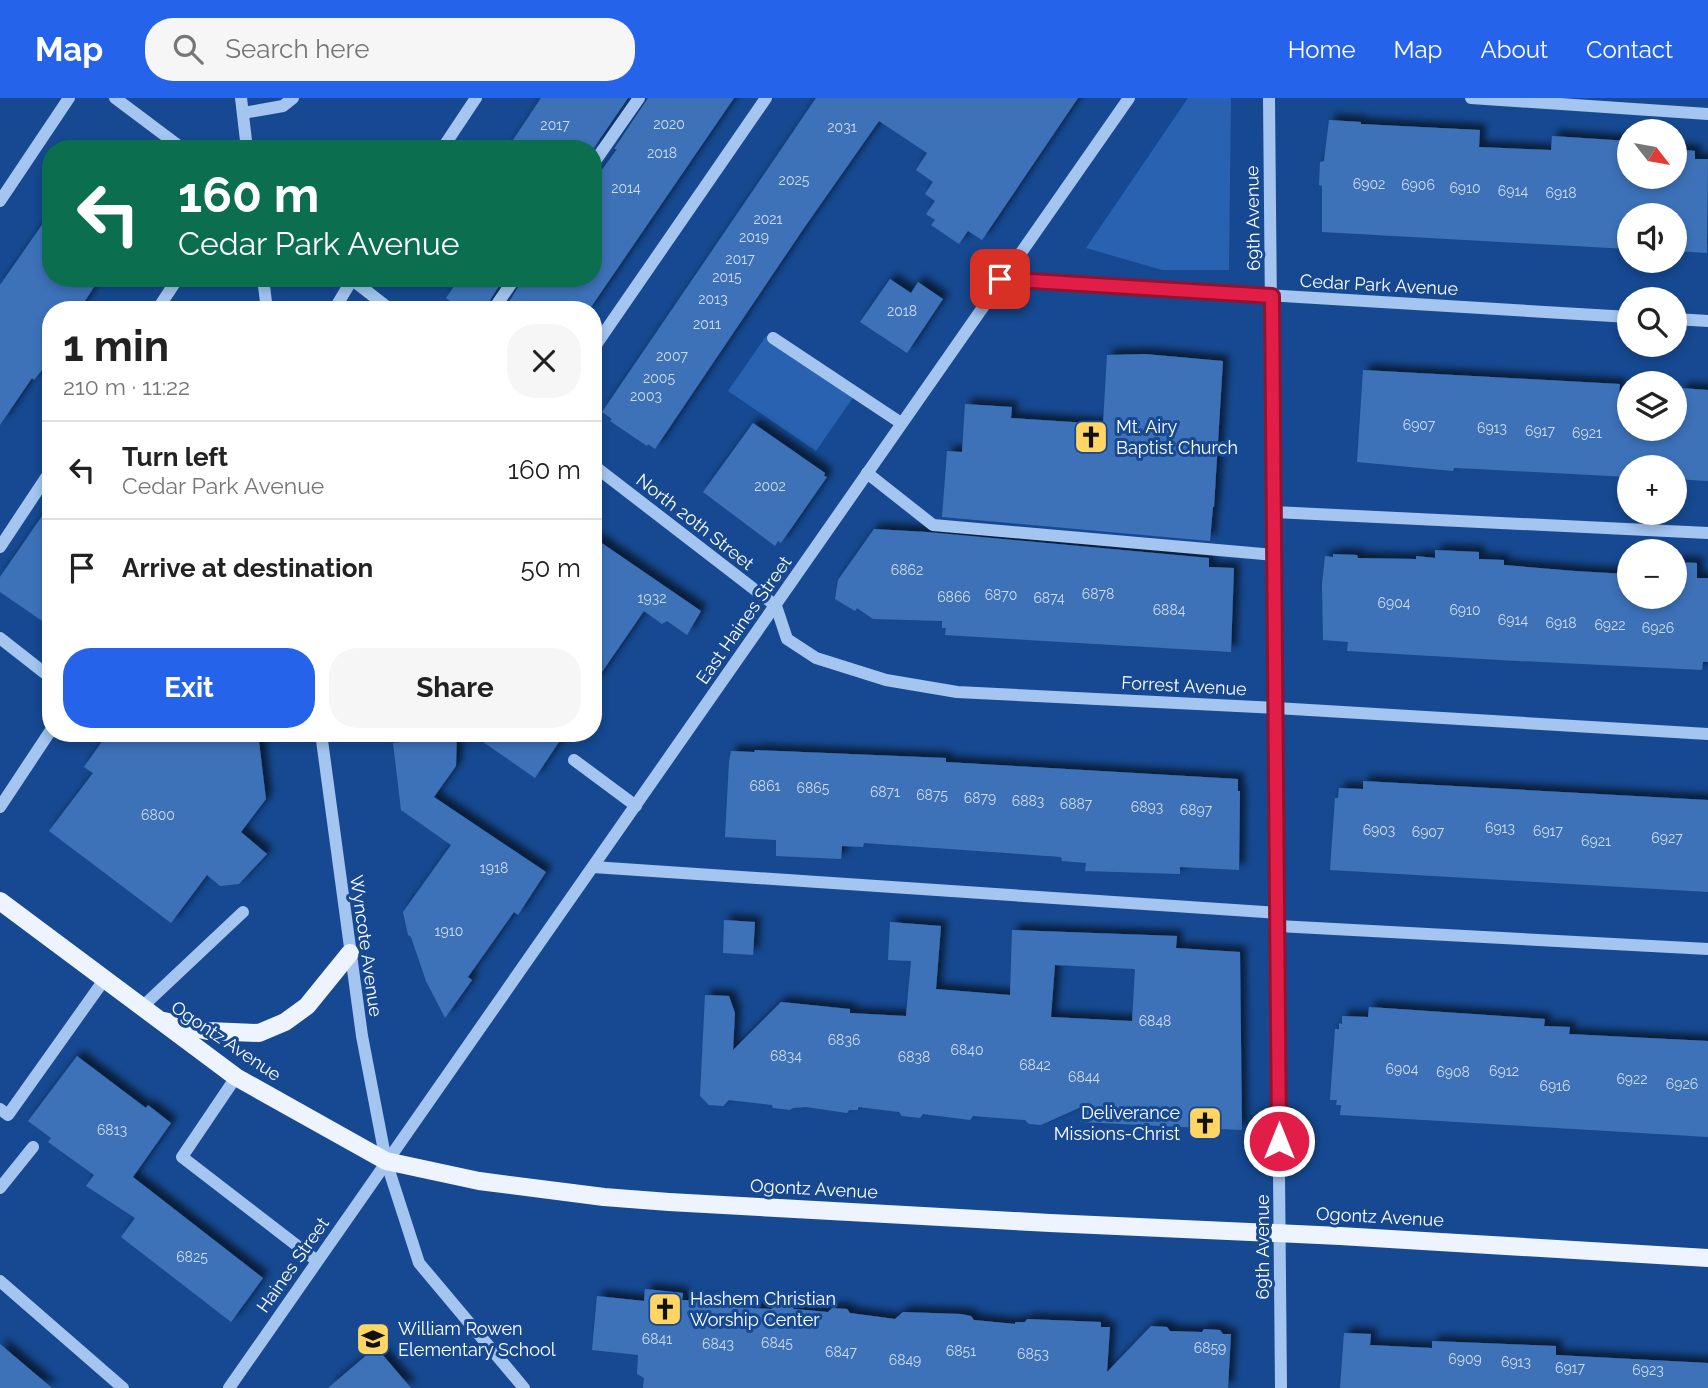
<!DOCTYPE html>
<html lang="en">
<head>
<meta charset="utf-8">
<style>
	body { margin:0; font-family:Raleway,sans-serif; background:#f6f6f6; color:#222; height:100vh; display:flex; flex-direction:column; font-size:26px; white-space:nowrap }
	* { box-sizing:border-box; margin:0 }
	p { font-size:23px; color:#767676 }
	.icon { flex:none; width:38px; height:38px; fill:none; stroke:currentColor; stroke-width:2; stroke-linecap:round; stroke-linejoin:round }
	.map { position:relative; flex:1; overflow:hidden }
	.drawer { position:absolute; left:42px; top:203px; width:560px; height:441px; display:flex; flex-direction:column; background:#fff; border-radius:28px; box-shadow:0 4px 10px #0003 }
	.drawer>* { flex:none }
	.banner { position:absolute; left:42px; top:42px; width:560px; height:147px; border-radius:28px; box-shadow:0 4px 10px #0003; background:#0b6e4f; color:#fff; overflow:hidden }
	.needle { width:46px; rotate:121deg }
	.controls { position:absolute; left:1617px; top:21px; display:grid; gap:14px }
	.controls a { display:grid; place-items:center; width:70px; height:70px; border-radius:50%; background:#fff; box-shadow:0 4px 10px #0003; font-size:35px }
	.pin { position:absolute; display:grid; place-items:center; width:60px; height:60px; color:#fff; margin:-30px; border-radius:14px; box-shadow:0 4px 10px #0006 }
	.me { position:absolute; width:77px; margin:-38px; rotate:0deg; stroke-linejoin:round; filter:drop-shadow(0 0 5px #0008) }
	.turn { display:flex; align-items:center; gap:24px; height:147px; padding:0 21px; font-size:32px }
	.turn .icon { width:91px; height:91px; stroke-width:2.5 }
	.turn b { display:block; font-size:49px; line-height:60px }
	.round { display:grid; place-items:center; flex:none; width:74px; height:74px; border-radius:28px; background:#f6f6f6 }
	.summary { display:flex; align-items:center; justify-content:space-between; height:119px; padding:0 21px }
	h1 { font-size:42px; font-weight:700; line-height:52px }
	.cta { display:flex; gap:14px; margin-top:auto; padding:14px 21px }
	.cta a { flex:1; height:80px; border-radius:28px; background:#2563eb; color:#fff; font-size:28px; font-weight:700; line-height:80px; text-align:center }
	.cta a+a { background:#f6f6f6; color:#222 }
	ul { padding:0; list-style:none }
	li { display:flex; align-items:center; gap:21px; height:98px; padding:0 21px; border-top:2px solid #e0e0e0 }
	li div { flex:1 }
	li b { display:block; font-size:26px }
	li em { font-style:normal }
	header { display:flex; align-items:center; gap:42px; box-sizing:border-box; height:98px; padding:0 35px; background:#2563eb; color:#fff }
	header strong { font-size:33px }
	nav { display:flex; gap:38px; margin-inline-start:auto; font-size:24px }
	.search { width:490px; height:63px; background:#f6f6f6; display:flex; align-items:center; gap:18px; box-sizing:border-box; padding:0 24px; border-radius:28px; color:#767676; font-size:26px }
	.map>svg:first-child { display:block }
	.green { fill:#2862b0 }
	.building { fill:#3e72b9; fill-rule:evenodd; filter:url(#shadow) }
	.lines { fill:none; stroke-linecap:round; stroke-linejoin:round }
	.minor { stroke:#a3c5f0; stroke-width:12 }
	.major { stroke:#edf3ff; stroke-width:18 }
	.route-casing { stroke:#92132f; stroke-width:18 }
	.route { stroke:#e11d48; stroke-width:12 }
	.labels { text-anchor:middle; stroke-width:6; stroke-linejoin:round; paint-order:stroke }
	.number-label { font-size:14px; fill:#cfdcee }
	.street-label { font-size:18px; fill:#fff; stroke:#164991 }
	.poi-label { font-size:18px; fill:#fff; stroke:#164991; text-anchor:start }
</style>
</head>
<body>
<header>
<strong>Map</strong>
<div class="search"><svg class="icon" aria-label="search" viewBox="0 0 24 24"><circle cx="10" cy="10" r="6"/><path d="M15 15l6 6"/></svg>Search here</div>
<nav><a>Home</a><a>Map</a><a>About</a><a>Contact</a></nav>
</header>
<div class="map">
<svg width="1708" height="1290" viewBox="0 0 1708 1290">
	<defs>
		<filter id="shadow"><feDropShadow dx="6" dy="-6" stdDeviation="3.5" flood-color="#0009"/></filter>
	</defs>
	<rect width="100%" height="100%" fill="#164991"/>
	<g class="green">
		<polygon points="1188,0 1231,0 1229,172 1162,172 1086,150"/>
		<polygon points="766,238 854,298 816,353 728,293"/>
	</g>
	<g class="building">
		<polygon points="541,0 628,0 593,51 507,51"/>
		<polygon points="648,0 734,0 589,212 504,212 524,180 593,180 593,84 617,51 614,51"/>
		<polygon points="816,0 1078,0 982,142 968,133 959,146 931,127 935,122 926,116 935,103 925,96 933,84 916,72 927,55 879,23 804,130 655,351 648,346 647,348 610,323 612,321 602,314"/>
		<polygon points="1329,22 1361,24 1361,26 1480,32 1479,49 1551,52 1552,38 1629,43 1629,79 1675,79 1675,51 1695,53 1695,61 1708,61 1707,155 1675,153 1675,117 1629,117 1629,151 1322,134 1322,88 1319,87 1320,64 1324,63"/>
		<polygon points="51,114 51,180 100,180 79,212 51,212 51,261 34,282 32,280 0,327 0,187"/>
		<polygon points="460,180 504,180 484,212 462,212 446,200"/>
		<polygon points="890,181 911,195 918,184 943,201 907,255 860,224"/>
		<polygon points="1145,256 1223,263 1214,409 1213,409 1210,443 942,419 947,353 962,354 965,306 1012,309 1011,320 1103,326 1107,257"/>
		<polygon points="1363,272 1620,286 1619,297 1629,297 1629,331 1675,331 1675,300 1680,300 1681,290 1708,292 1708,383 1675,381 1675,369 1629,369 1629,379 1477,371 1454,370 1453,373 1357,364"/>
		<polygon points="753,325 825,375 824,378 827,379 781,445 778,443 775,448 703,394"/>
		<polygon points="51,405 51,529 0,494 0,479"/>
		<polygon points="874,431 927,434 1209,460 1209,469 1234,470 1231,554 945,537 946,530 942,530 942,523 873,521 857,510 855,513 835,501 838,482"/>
		<polygon points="593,439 701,513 687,537 667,523 662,526 644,513 593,587"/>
		<polygon points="1435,452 1479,454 1479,461 1504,462 1504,467 1575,473 1627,476 1629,461 1629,499 1675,499 1675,464 1697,465 1697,480 1708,480 1708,564 1703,564 1702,572 1499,562 1347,553 1348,544 1323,542 1322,486 1325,458 1333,459 1333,456 1357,457 1358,460 1416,461 1416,458 1435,460"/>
		<polygon points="108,635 258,635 266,701 241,734 267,756 239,786 220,788 207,777 171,825 49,733 93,675 84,669"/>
		<polygon points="401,635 457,635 456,668 434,699 546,774 518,817 514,814 468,879 472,882 445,920 426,883 411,839 408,837 403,814 451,747 401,712 393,645 402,644"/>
		<polygon points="470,635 565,635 535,680"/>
		<polygon points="755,652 946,660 946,664 1238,681 1238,693 1240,693 1239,772 1180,769 1180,776 1085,773 1086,765 1062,763 1061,759 864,745 863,749 842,748 841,761 776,758 776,742 725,739 729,664 731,653 754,654"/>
		<polygon points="1363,683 1708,702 1708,794 1330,772 1335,700 1338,700 1339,690 1363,691"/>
		<polygon points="724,822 755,824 753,857 723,855"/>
		<path d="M890,824L941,828L936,891L1010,897L1012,832L1177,838L1176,850L1240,854L1242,1032L1080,1024L1081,1009L1041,1027L1029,1026L1025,1022L973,1018L970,1022L923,1016L920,1020L902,1018L899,1014L858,1009V1012H849L847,1015L806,1009L793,1010L790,1012L773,1010L772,1007L729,1002L723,1008L709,1007L700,998L705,897L729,898L735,915L733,952L781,904L850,911V915L906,918L911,863L888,862ZM1055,867L1135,871L1132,923L1051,919Z"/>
		<polygon points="1369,909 1545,921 1544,928 1570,929 1569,936 1708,943 1708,1039 1340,1017 1341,1007 1336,1007 1337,1002 1330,1002 1335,931 1339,931 1339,925 1342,926 1342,918 1368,919"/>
		<polygon points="77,958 146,1010 148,1007 171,1025 133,1079 263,1180 231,1224 121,1139 135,1120 86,1088 94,1077 48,1044 51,1040 28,1023"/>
		<polygon points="645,1191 683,1195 682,1202 726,1204 734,1209 771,1211 775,1208 791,1208 794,1211 828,1214 832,1210 847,1211 850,1215 895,1221 903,1214 961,1216 971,1218 974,1222 1015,1226 1015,1224 1025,1224 1027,1221 1101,1224 1101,1229 1110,1229 1107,1274 1151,1228 1167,1229 1170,1233 1202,1234 1204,1231 1220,1232 1223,1236 1231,1236 1228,1290 643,1290 644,1280 637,1276 638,1257 592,1252 597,1198 644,1203"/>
		<polygon points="1344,1235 1371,1236 1370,1247 1432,1250 1432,1243 1556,1248 1556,1257 1708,1265 1708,1290 1340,1290"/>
		<polygon points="0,1246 52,1290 0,1290"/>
		<polygon points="376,1249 411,1290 328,1290"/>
	</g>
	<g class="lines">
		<g class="minor">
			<polyline points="115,0 183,51"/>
			<polyline points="241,0 247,51"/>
			<polyline points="1269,0 1281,1290"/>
			<polyline points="1471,0 1708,16"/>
			<polyline points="243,15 283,8 293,0"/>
			<polyline points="442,51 476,0"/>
			<polyline points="593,66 639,0"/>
			<polyline points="0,103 69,0"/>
			<polyline points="263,180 267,212"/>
			<polyline points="350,180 391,212"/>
			<polyline points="1001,181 1629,219"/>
			<polyline points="157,212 178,180"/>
			<polyline points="334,212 353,180"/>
			<polyline points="493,212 515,180"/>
			<polyline points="1675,221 1708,223"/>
			<polyline points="773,240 901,325"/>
			<polyline points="593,251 766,0"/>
			<polyline points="593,367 776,508 787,541 816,560 886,582 957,594 1276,610 1708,636"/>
			<polyline points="867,375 933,427 1274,457"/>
			<polyline points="1274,414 1708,435"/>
			<polyline points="0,449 51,372"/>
			<polyline points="0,540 51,580"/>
			<polyline points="321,635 362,938 386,1063 419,1165 524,1290"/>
			<polyline points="574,662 636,708"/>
			<polyline points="0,709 51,632"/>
			<polyline points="593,769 1278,815"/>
			<polyline points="1278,828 1708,851"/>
			<polyline points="141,910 243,814"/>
			<polyline points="236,979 182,1059 317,1163"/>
			<polyline points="0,1011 8,1017 104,882"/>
			<polyline points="0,1090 33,1049"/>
			<polyline points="0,1183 123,1290"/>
			<polyline points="229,1290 1129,0"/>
		</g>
		<g class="major">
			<polyline points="0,803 236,979 386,1063 479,1083 604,1099 669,1104 1050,1125 1340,1138 1708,1160"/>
			<polyline points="164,923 208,933 259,935 285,924 307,908 350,855"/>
		</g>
	</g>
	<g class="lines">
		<g class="route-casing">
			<polyline id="route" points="1000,181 1272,198 1279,1043"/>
		</g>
		<use href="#route" class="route"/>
	</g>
	<defs>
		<g id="church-square" transform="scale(1.75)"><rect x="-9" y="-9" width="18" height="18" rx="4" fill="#ffd563" stroke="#164991"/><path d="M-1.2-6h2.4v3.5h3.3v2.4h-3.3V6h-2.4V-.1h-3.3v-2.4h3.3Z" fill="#111"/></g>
		<g id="school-square" transform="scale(1.75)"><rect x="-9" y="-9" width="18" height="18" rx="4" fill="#ffd563" stroke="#164991"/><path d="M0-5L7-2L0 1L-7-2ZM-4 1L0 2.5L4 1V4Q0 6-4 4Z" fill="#111"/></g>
	</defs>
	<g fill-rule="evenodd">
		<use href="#church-square" x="1091" y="339"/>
		<use href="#church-square" x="1205" y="1025"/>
		<use href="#church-square" x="665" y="1211"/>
		<use href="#school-square" x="373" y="1241"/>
	</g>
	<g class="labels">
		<g class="number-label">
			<text x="669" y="31">2020</text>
			<text x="555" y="32">2017</text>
			<text x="842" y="34">2031</text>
			<text x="662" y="60">2018</text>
			<text x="794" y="87">2025</text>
			<text x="1369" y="91">6902</text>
			<text x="1418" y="92">6906</text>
			<text x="626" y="95">2014</text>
			<text x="1465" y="95">6910</text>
			<text x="1513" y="98">6914</text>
			<text x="1561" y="100">6918</text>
			<text x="768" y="126">2021</text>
			<text x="754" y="144">2019</text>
			<text x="740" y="166">2017</text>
			<text x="727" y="184">2015</text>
			<text x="713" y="206">2013</text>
			<text x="902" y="218">2018</text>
			<text x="707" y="231">2011</text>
			<text x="672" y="263">2007</text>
			<text x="659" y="285">2005</text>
			<text x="646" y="303">2003</text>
			<text x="1419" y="332">6907</text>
			<text x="1492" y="335">6913</text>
			<text x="1540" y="338">6917</text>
			<text x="1587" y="340">6921</text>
			<text x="770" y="393">2002</text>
			<text x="907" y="477">6862</text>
			<text x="1098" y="501">6878</text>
			<text x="1001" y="502">6870</text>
			<text x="954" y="504">6866</text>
			<text x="652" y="505">1932</text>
			<text x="1049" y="505">6874</text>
			<text x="1394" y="510">6904</text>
			<text x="1169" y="517">6884</text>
			<text x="1465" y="517">6910</text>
			<text x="1513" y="527">6914</text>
			<text x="1561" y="530">6918</text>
			<text x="1610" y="532">6922</text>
			<text x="1658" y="535">6926</text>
			<text x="765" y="693">6861</text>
			<text x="813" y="695">6865</text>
			<text x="885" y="699">6871</text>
			<text x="932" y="702">6875</text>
			<text x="980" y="705">6879</text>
			<text x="1028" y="708">6883</text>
			<text x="1076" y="711">6887</text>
			<text x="1147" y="714">6893</text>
			<text x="1196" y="717">6897</text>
			<text x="158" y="722">6800</text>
			<text x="1500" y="735">6913</text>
			<text x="1379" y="737">6903</text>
			<text x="1548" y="738">6917</text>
			<text x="1428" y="739">6907</text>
			<text x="1667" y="745">6927</text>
			<text x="1596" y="748">6921</text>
			<text x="494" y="775">1918</text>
			<text x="449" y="838">1910</text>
			<text x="1155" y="928">6848</text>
			<text x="844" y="947">6836</text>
			<text x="967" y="957">6840</text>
			<text x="786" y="963">6834</text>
			<text x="914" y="964">6838</text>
			<text x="1035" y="972">6842</text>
			<text x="1402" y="976">6904</text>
			<text x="1504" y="978">6912</text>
			<text x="1453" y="979">6908</text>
			<text x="1084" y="984">6844</text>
			<text x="1632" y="986">6922</text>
			<text x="1682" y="991">6926</text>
			<text x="1555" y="993">6916</text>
			<text x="112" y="1037">6813</text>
			<text x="192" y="1164">6825</text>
			<text x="657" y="1246">6841</text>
			<text x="777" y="1250">6845</text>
			<text x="718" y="1251">6843</text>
			<text x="1210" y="1255">6859</text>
			<text x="961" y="1258">6851</text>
			<text x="841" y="1259">6847</text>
			<text x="1033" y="1261">6853</text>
			<text x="1465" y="1266">6909</text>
			<text x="905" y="1267">6849</text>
			<text x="1516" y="1269">6913</text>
			<text x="1570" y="1275">6917</text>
			<text x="1648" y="1277">6923</text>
		</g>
		<g class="street-label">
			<text transform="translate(1253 120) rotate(-91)" y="6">69th Avenue</text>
			<text transform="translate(1379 187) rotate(3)" y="6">Cedar Park Avenue</text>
			<text transform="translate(695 424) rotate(38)" y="6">North 20th Street</text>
			<text transform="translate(744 522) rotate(-55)" y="6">East Haines Street</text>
			<text transform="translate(1184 588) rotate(3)" y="6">Forrest Avenue</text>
			<text transform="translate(366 848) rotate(82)" y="6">Wyncote Avenue</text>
			<text transform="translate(226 943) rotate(34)" y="6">Ogontz Avenue</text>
			<text transform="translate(814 1091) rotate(3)" y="6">Ogontz Avenue</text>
			<text transform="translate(1380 1119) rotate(3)" y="6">Ogontz Avenue</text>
			<text transform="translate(1263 1149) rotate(-90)" y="6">69th Avenue</text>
			<text transform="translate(293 1167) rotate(-55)" y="6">Haines Street</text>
		</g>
		<g class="poi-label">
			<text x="1116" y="335">Mt. Airy<tspan x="1116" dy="21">Baptist Church</tspan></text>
			<text x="1180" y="1021" text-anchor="end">Deliverance<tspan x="1180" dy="21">Missions-Christ</tspan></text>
			<text x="690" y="1207">Hashem Christian<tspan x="690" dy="21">Worship Center</tspan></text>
			<text x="398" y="1237">William Rowen<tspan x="398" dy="21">Elementary School</tspan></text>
		</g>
	</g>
</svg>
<div class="controls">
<a><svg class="needle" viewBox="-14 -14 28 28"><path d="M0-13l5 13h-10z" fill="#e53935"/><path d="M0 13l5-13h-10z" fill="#767676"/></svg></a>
<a><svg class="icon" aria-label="sound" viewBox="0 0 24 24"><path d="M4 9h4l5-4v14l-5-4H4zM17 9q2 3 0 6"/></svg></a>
<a><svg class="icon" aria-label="search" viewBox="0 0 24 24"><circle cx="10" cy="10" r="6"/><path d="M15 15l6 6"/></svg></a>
<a><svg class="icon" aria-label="layers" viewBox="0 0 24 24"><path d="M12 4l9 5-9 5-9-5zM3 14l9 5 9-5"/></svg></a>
<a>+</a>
<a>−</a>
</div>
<div class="pin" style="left:1000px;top:181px;background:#d93025"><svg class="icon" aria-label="arrive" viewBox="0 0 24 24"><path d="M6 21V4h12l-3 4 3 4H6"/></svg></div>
<svg class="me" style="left:1279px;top:1043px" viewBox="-20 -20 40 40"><circle r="17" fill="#e11d48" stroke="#fff" stroke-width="3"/><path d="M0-11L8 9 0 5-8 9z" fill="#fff"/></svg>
<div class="banner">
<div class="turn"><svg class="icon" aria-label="left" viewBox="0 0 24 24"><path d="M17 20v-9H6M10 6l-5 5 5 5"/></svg><div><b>160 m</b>Cedar Park Avenue</div></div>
</div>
<section class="drawer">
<div class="summary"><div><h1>1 min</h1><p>210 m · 11:22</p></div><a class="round"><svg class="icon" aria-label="close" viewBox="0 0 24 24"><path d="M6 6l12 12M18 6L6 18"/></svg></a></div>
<ul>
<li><svg class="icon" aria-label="left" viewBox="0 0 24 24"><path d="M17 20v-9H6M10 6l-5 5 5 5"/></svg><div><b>Turn left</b><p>Cedar Park Avenue</p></div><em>160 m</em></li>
<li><svg class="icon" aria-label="arrive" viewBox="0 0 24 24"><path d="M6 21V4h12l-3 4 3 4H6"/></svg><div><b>Arrive at destination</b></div><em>50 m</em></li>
</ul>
<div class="cta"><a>Exit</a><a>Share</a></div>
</section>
</div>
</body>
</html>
